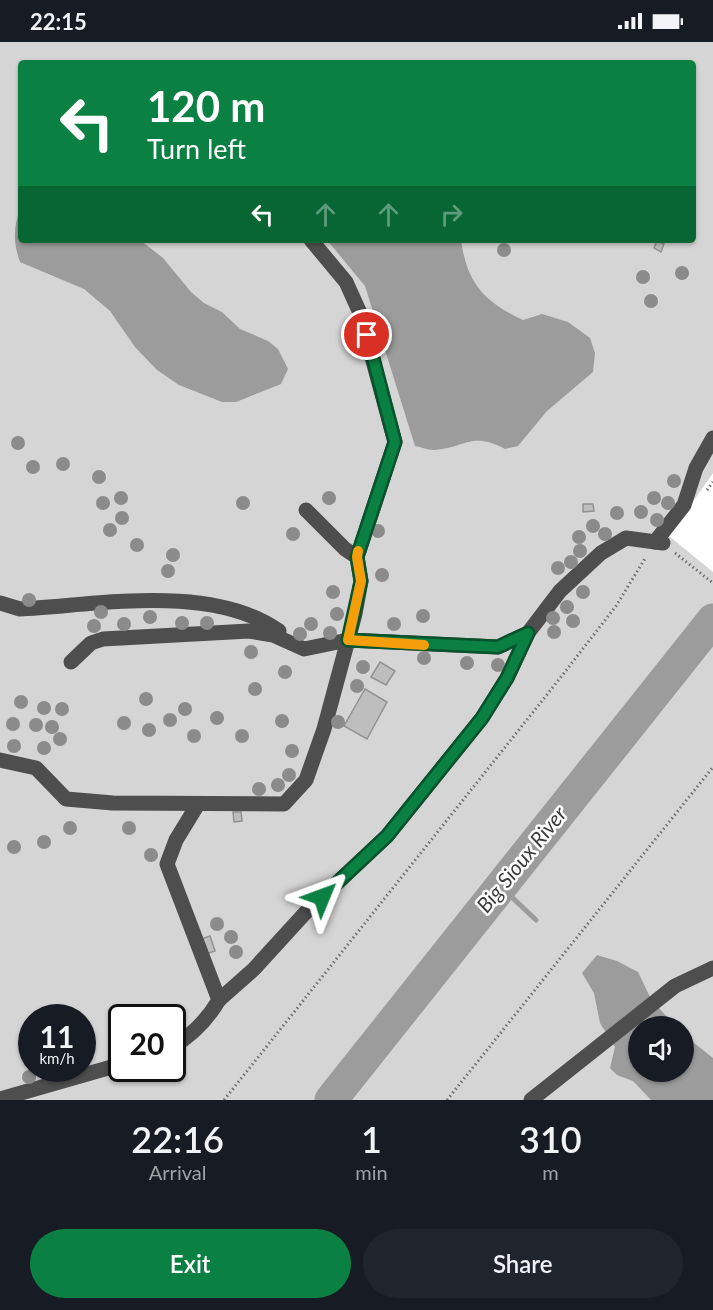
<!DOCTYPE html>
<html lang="en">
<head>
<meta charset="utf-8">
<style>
	body { margin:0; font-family:Lato,sans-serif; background:#20242c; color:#f1f3f6; height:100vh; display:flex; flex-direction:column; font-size:22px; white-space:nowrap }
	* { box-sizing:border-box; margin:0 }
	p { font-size:20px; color:#9ea1a6 }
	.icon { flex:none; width:33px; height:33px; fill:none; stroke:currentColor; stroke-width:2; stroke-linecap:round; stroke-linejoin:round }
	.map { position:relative; height:1058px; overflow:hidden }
	.side { display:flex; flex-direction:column; background:#171b24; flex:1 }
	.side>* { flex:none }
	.top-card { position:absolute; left:18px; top:18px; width:678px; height:183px; border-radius:6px; box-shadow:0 2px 4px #0004; background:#0b8043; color:#fff; overflow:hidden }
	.buttons { position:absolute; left:628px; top:974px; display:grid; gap:12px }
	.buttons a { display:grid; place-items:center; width:66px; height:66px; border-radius:50%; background:#171b24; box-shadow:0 2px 4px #0004; font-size:30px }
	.speed { position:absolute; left:18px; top:962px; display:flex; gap:12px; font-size:30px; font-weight:700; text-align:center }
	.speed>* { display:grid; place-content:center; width:78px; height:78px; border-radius:50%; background:#171b24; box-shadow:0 2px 4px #0004; line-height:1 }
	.speed small { font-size:15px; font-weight:400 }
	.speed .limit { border:3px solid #111; border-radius:9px; background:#fff; color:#111 }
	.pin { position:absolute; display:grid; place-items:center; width:51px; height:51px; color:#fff; margin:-26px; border:3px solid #fff; border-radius:50%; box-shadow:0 2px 6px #0007 }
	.me { position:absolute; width:66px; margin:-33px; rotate:46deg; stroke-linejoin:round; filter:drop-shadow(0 0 4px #0008) }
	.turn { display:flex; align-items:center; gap:21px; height:126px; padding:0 30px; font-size:27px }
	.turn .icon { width:78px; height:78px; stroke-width:2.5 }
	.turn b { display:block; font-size:42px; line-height:51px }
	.lanes { display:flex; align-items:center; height:57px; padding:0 30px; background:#0003; justify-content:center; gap:30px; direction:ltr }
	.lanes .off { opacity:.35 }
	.eta { display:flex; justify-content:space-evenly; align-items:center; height:102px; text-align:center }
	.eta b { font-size:36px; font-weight:600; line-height:42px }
	.button { display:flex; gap:12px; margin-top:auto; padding:12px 30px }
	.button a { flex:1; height:69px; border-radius:36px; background:#0b8043; color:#fff; font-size:24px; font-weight:600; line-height:69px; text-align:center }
	.button a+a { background:#20242c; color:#f1f3f6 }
	.status { display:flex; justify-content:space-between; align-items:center; height:42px; padding:0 30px; background:#171b24; direction:ltr }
	.status svg { height:16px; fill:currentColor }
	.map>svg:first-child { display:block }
	.green { fill:#d5d5d5; fill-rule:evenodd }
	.water { fill:#9c9c9c }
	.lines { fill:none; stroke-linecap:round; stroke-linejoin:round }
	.stream { stroke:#9c9c9c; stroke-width:5 }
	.river { stroke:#9c9c9c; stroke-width:33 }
	.building { fill:#bebebe; stroke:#929292; stroke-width:1.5 }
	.path { stroke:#707070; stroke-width:3; stroke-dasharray:1.5 3; stroke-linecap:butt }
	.minor { stroke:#4e4e4e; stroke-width:15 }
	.tree { fill:#8b8b8b }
	.route-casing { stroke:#07532c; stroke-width:15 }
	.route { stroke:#0b8043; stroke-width:10 }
	.slow { stroke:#f59e0b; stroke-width:10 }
	.labels { text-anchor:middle; stroke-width:5; stroke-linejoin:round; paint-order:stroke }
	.water-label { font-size:21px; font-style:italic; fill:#3d3d3d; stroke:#fff }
</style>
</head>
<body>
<div class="status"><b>22:15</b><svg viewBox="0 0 49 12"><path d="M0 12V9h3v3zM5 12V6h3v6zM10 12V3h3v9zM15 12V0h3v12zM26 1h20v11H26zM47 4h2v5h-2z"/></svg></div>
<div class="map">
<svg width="713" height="1058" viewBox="0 0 713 1058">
	<rect width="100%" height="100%" fill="#fff"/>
	<path class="green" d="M0,0H713V431L669,494L713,530V1058H0ZM21,21H693V198H21ZM32,975H82V1026H32ZM122,975H172V1026H122ZM639,984H684V1029H639Z"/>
	<g class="water">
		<path d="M21,165V198H140L163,216L191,250L204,261L222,270L240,287L268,299L278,307L288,327L281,342L236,360H222L179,343L157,328L135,305L110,269L84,247L20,220C13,200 13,185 21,165Z"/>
		<path d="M327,198H461C467,242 485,260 523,278L542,272L568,280L590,296L595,311L593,330L547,369L518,404L505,407C471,389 466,406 434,408C428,408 421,405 415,404L365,244Z"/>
		<polygon points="597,913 617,919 638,930 651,957 675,984 639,984 639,1029 684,1029 684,993 713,1016 713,1058 651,1058 633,1039 617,1033 610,1026 615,1005 600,981 594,951 582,931"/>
	</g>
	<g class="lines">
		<polyline class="stream" points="500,844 536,878"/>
		<polyline class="river" points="331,1058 713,578"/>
	</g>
	<g class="building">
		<polygon points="657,199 664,202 661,210 654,206"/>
		<polygon points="583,462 593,462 594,469 583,470"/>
		<polygon points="380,620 395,629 386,643 371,635"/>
		<polygon points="365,647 387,660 367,697 344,684"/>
		<polygon points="233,770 241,770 242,779 234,780"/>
		<polygon points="210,894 215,909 203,913 199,898"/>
	</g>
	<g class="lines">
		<g class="path">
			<polyline points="707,448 713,440"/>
			<polyline points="675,511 713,541"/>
			<polyline points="224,1058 561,635 616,564 646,515"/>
			<polyline points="447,1058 713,725"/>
		</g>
		<g class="minor">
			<polyline points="306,468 345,507 357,515"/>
			<polyline points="655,500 684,463 696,426 713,396"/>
			<path d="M0,561L20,567C99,563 211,541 279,589"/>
			<polyline points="71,620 91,601 103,597 249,589 273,593 304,607 348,598 498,605 528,591 560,549 601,511 626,496 663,501"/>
			<polyline points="0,718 36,726 66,757 113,761 284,762 306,738 324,687 355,572 361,539 357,515 395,400 360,271 346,240 311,198"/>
			<polyline points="219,958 254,927 306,870 387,794 482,676 507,636 528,591"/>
			<path d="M172,1005C193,993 207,978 219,958L167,822L176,798L198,762"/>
			<polyline points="0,1057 122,1022"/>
			<polyline points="531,1058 675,944 713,926"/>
		</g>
	</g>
	<g class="tree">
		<circle cx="504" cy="208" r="7"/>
		<circle cx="682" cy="231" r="7"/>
		<circle cx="643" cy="235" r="7"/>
		<circle cx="651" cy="259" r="7"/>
		<circle cx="18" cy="401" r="7"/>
		<circle cx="63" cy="422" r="7"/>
		<circle cx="33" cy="425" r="7"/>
		<circle cx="99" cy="435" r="7"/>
		<circle cx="674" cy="439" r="7"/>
		<circle cx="121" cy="456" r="7"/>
		<circle cx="329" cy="456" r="7"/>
		<circle cx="654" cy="456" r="7"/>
		<circle cx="103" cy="461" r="7"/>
		<circle cx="243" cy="461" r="7"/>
		<circle cx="668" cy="461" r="7"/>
		<circle cx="641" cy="470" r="7"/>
		<circle cx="617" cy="471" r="7"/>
		<circle cx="122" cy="476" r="7"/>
		<circle cx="657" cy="478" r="7"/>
		<circle cx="593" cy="484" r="7"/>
		<circle cx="110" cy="488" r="7"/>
		<circle cx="378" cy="489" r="7"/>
		<circle cx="293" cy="492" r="7"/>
		<circle cx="605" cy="492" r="7"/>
		<circle cx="579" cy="495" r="7"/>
		<circle cx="137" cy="503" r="7"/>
		<circle cx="580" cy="509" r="7"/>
		<circle cx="173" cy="513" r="7"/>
		<circle cx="571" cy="520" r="7"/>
		<circle cx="558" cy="526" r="7"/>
		<circle cx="168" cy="529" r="7"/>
		<circle cx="382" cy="533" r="7"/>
		<circle cx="333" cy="550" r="7"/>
		<circle cx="583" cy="550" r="7"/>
		<circle cx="29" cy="558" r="7"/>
		<circle cx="567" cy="565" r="7"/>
		<circle cx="101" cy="570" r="7"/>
		<circle cx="337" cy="572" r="7"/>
		<circle cx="423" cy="574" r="7"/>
		<circle cx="150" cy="575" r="7"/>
		<circle cx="553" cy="576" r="7"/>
		<circle cx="573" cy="579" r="7"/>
		<circle cx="182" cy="581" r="7"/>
		<circle cx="207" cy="581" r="7"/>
		<circle cx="124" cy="582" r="7"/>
		<circle cx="311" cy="582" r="7"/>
		<circle cx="394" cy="582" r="7"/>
		<circle cx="94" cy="584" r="7"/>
		<circle cx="554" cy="590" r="7"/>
		<circle cx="330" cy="591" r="7"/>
		<circle cx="300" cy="592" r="7"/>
		<circle cx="251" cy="610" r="7"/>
		<circle cx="424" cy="616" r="7"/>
		<circle cx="467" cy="621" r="7"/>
		<circle cx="498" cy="623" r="7"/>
		<circle cx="363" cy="625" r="7"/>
		<circle cx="285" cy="630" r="7"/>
		<circle cx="357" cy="644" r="7"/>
		<circle cx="255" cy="647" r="7"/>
		<circle cx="146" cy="657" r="7"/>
		<circle cx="21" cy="660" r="7"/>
		<circle cx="44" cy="666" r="7"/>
		<circle cx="62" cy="667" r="7"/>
		<circle cx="185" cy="667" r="7"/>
		<circle cx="217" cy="676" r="7"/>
		<circle cx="170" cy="678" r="7"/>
		<circle cx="282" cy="679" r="7"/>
		<circle cx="338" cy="680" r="7"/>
		<circle cx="124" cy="681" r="7"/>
		<circle cx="13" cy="682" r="7"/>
		<circle cx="36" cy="683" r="7"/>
		<circle cx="52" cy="685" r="7"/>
		<circle cx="149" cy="688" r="7"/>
		<circle cx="194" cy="694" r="7"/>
		<circle cx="242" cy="694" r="7"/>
		<circle cx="60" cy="697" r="7"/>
		<circle cx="14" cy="704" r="7"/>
		<circle cx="44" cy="706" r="7"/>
		<circle cx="292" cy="709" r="7"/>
		<circle cx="289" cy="733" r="7"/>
		<circle cx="278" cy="743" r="7"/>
		<circle cx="259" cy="747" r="7"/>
		<circle cx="70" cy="786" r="7"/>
		<circle cx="129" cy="786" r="7"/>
		<circle cx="44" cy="800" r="7"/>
		<circle cx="14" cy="805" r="7"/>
		<circle cx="151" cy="813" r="7"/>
		<circle cx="217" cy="882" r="7"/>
		<circle cx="231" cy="895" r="7"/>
		<circle cx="236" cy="910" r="7"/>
		<circle cx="29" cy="1035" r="7"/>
	</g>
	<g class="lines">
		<g class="route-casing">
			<polyline id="route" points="322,855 387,794 482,676 507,636 528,591 498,605 348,598 361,539 357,515 395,400 367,293"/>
		</g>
		<use href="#route" class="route"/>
		<polyline class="slow" points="358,509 357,515 361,539 348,598 424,603"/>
	</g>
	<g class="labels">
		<g class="water-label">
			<text transform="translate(522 818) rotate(-51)" y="7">Big Sioux River</text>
		</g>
	</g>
</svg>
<div class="buttons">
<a><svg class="icon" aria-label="sound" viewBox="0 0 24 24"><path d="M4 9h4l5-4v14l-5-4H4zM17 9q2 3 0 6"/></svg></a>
</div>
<div class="speed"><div>11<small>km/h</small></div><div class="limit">20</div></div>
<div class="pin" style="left:367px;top:293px;background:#d93025"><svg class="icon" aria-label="arrive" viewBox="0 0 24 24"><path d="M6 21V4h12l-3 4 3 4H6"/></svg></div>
<svg class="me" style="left:322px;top:855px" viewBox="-20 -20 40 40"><path d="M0-17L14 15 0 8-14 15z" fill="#0b8043" stroke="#fff" stroke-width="4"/></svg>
<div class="top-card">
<div class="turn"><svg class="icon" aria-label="left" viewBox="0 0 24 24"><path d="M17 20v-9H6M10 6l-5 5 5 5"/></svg><div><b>120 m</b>Turn left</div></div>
<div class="lanes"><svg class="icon" aria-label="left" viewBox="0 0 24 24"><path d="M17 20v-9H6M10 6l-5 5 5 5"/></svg><svg class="icon off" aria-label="ahead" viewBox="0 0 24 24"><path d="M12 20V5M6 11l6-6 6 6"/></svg><svg class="icon off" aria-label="ahead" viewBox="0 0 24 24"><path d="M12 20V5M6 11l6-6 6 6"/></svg><svg class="icon off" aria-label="right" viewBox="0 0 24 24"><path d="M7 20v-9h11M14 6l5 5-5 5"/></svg></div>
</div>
</div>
<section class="side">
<div class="eta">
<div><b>22:16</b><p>Arrival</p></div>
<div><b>1</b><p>min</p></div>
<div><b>310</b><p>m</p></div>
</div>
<div class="button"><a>Exit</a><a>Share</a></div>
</section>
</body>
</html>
